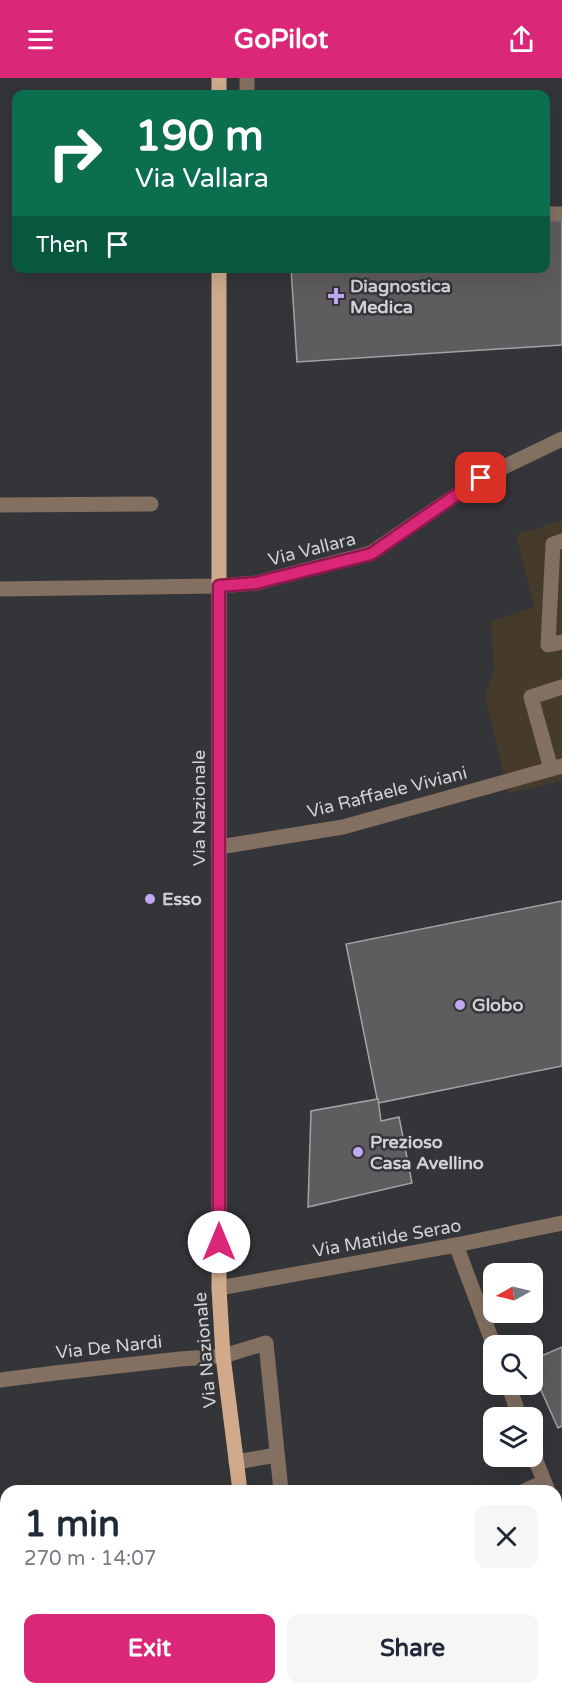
<!DOCTYPE html>
<html lang="en">
<head>
<meta charset="utf-8">
<style>
	body { margin:0; font-family:"Varela Round",sans-serif; background:#f6f6f7; color:#1f2937; height:100vh; display:flex; flex-direction:column; font-size:22px; white-space:nowrap }
	* { box-sizing:border-box; margin:0 }
	p { font-size:20px; color:#747a83 }
	.icon { flex:none; width:33px; height:33px; fill:none; stroke:currentColor; stroke-width:2; stroke-linecap:round; stroke-linejoin:round }
	.map { position:relative; flex:1; overflow:hidden }
	.details { position:absolute; left:0px; top:1407px; width:562px; height:210px; display:flex; flex-direction:column; background:#fff; border-radius:18px 18px 0 0; box-shadow:0 6px 24px #0002 }
	.details>* { flex:none }
	.top-card { position:absolute; left:12px; top:12px; width:538px; height:183px; border-radius:12px; box-shadow:0 6px 24px #0002; background:#0b6e4f; color:#fff; overflow:hidden }
	.needle { width:39px; rotate:262deg }
	.buttons { position:absolute; left:483px; top:1185px; display:grid; gap:12px }
	.buttons a { display:grid; place-items:center; width:60px; height:60px; border-radius:12px; background:#fff; box-shadow:0 6px 24px #0002; font-size:30px }
	.pin { position:absolute; display:grid; place-items:center; width:51px; height:51px; color:#fff; margin:-26px; border-radius:12px; box-shadow:0 3px 9px #0006 }
	.me { position:absolute; width:66px; margin:-33px; rotate:0deg; stroke-linejoin:round; filter:drop-shadow(0 0 4px #0008) }
	.turn { display:flex; align-items:center; gap:21px; height:126px; padding:0 24px; font-size:27px }
	.turn .icon { width:78px; height:78px; stroke-width:2.5 }
	.turn b { display:block; font-size:42px; line-height:51px }
	.then { display:flex; align-items:center; height:57px; padding:0 24px; background:#0003; gap:12px; font-size:22px }
	.round { display:grid; place-items:center; flex:none; width:63px; height:63px; border-radius:12px; background:#f6f6f7 }
	.head { display:flex; align-items:center; justify-content:space-between; height:102px; padding:0 24px }
	h1 { font-size:36px; font-weight:700; line-height:45px }
	.action { display:flex; gap:12px; margin-top:auto; padding:12px 24px }
	.action a { flex:1; height:69px; border-radius:12px; background:#db2777; color:#fff; font-size:24px; font-weight:700; line-height:69px; text-align:center }
	.action a+a { background:#f6f6f7; color:#1f2937 }
	header { display:flex; justify-content:space-between; align-items:center; height:78px; padding:0 24px; background:#db2777; color:#fff; font-size:27px; font-weight:700 }
	.map>svg:first-child { display:block }
	.industrial { fill:#463b2b }
	.building { fill:#5f5c5f; stroke:#a5a1a5; stroke-width:1.5 }
	.lines { fill:none; stroke-linecap:round; stroke-linejoin:round }
	.minor { stroke:#837061; stroke-width:15 }
	.major { stroke:#d1aa8b; stroke-width:15 }
	.route-casing { stroke:#8e194d; stroke-width:15 }
	.route { stroke:#db2777; stroke-width:10 }
	.poi-dot { fill:#c1a8f3; stroke:#333539; stroke-width:2 }
	.labels { text-anchor:middle; stroke-width:5; stroke-linejoin:round; paint-order:stroke }
	.poi-label { font-size:18px; font-weight:bold; fill:#d1d3d5; stroke:#333539; text-anchor:start }
	.street-label { font-size:18px; fill:#d1d3d5; stroke:#333539 }
</style>
</head>
<body>
<header><svg class="icon" aria-label="menu" viewBox="0 0 24 24"><path d="M4 6h16M4 12h16M4 18h16"/></svg>GoPilot<svg class="icon" aria-label="share" viewBox="0 0 24 24"><path d="M12 15V3M7 8l5-5 5 5M5 13v7h14v-7"/></svg></header>
<div class="map">
<svg width="562" height="1617" viewBox="0 0 562 1617">
	<rect width="100%" height="100%" fill="#333539"/>
	<polygon class="industrial" points="562,442 562,703 508,715 485,618 494,594 491,543 534,529 516,457"/>
	<g class="building">
		<polygon points="562,140 562,267 297,284 291,190 546,190 546,141"/>
		<polygon points="562,823 562,988 378,1025 346,866"/>
		<polygon points="378,1021 381,1043 399,1039 412,1105 308,1129 311,1033"/>
		<polygon points="562,1269 562,1348 558,1350 532,1292 532,1282"/>
		<polygon points="6,1587 6,1611 146,1611 136,1617 0,1617 0,1591"/>
	</g>
	<g class="lines">
		<g class="minor">
			<polyline points="247,16 247,0"/>
			<polyline points="546,136 562,136"/>
			<polyline points="0,427 151,426"/>
			<polyline points="562,463 553,466 548,567 562,564"/>
			<polyline points="0,511 219,508 256,505 371,475 481,400 562,361"/>
			<polyline points="551,691 531,619 562,609"/>
			<polyline points="219,769 343,749 562,688"/>
			<polyline points="456,1167 494,1268"/>
			<polyline points="219,1210 456,1167 562,1145"/>
			<polyline points="0,1302 55,1295 180,1281 223,1278 266,1265 281,1413"/>
			<polyline points="508,1306 520,1340"/>
			<polyline points="532,1373 548,1413"/>
			<polyline points="236,1384 277,1377"/>
			<polyline points="524,1413 544,1404"/>
			<polyline points="556,1437 562,1452"/>
			<polyline points="306,1611 307,1617"/>
			<polyline points="226,1617 237,1611"/>
		</g>
		<g class="major">
			<polyline points="219,0 219,16"/>
			<polyline points="219,190 219,1210 223,1278 240,1413"/>
			<polyline points="264,1611 265,1617"/>
		</g>
	</g>
	<g class="lines">
		<g class="route-casing">
			<polyline id="route" points="219,1164 219,508 256,505 371,476 481,400"/>
		</g>
		<use href="#route" class="route"/>
	</g>
	<g class="poi-dot">
		<path d="M333 209h6v6h6v6h-6v6h-6v-6h-6v-6h6z"/>
		<circle cx="150" cy="821" r="6"/>
		<circle cx="460" cy="927" r="6"/>
		<circle cx="358" cy="1074" r="6"/>
	</g>
	<g class="labels">
		<g class="poi-label">
			<text x="350" y="214">Diagnostica<tspan x="350" dy="21">Medica</tspan></text>
			<text x="162" y="827">Esso</text>
			<text x="472" y="933">Globo</text>
			<text x="370" y="1070">Prezioso<tspan x="370" dy="21">Casa Avellino</tspan></text>
		</g>
		<g class="street-label">
			<text transform="translate(312 471) rotate(-14)" y="6">Via Vallara</text>
			<text transform="translate(387 714) rotate(-14)" y="6">Via Raffaele Viviani</text>
			<text transform="translate(199 730) rotate(-90)" y="6">Via Nazionale</text>
			<text transform="translate(387 1160) rotate(-10)" y="6">Via Matilde Serao</text>
			<text transform="translate(109 1269) rotate(-6)" y="6">Via De Nardi</text>
			<text transform="translate(205 1272) rotate(-95)" y="6">Via Nazionale</text>
		</g>
	</g>
</svg>
<div class="buttons">
<a><svg class="needle" viewBox="-14 -14 28 28"><path d="M0-13l5 13h-10z" fill="#e53935"/><path d="M0 13l5-13h-10z" fill="#747a83"/></svg></a>
<a><svg class="icon" aria-label="search" viewBox="0 0 24 24"><circle cx="10" cy="10" r="6"/><path d="M15 15l6 6"/></svg></a>
<a><svg class="icon" aria-label="layers" viewBox="0 0 24 24"><path d="M12 4l9 5-9 5-9-5zM3 14l9 5 9-5"/></svg></a>
</div>
<div class="pin" style="left:481px;top:400px;background:#d93025"><svg class="icon" aria-label="arrive" viewBox="0 0 24 24"><path d="M6 21V4h12l-3 4 3 4H6"/></svg></div>
<svg class="me" style="left:219px;top:1164px" viewBox="-20 -20 40 40"><circle r="19" fill="#fff"/><path d="M0-13L10 11 0 6-10 11z" fill="#db2777"/></svg>
<div class="top-card">
<div class="turn"><svg class="icon" aria-label="right" viewBox="0 0 24 24"><path d="M7 20v-9h11M14 6l5 5-5 5"/></svg><div><b>190 m</b>Via Vallara</div></div>
<div class="then">Then<svg class="icon" aria-label="arrive" viewBox="0 0 24 24"><path d="M6 21V4h12l-3 4 3 4H6"/></svg></div>
</div>
<section class="details">
<div class="head"><div><h1>1 min</h1><p>270 m · 14:07</p></div><a class="round"><svg class="icon" aria-label="close" viewBox="0 0 24 24"><path d="M6 6l12 12M18 6L6 18"/></svg></a></div>
<div class="action"><a>Exit</a><a>Share</a></div>
</section>
</div>
</body>
</html>
